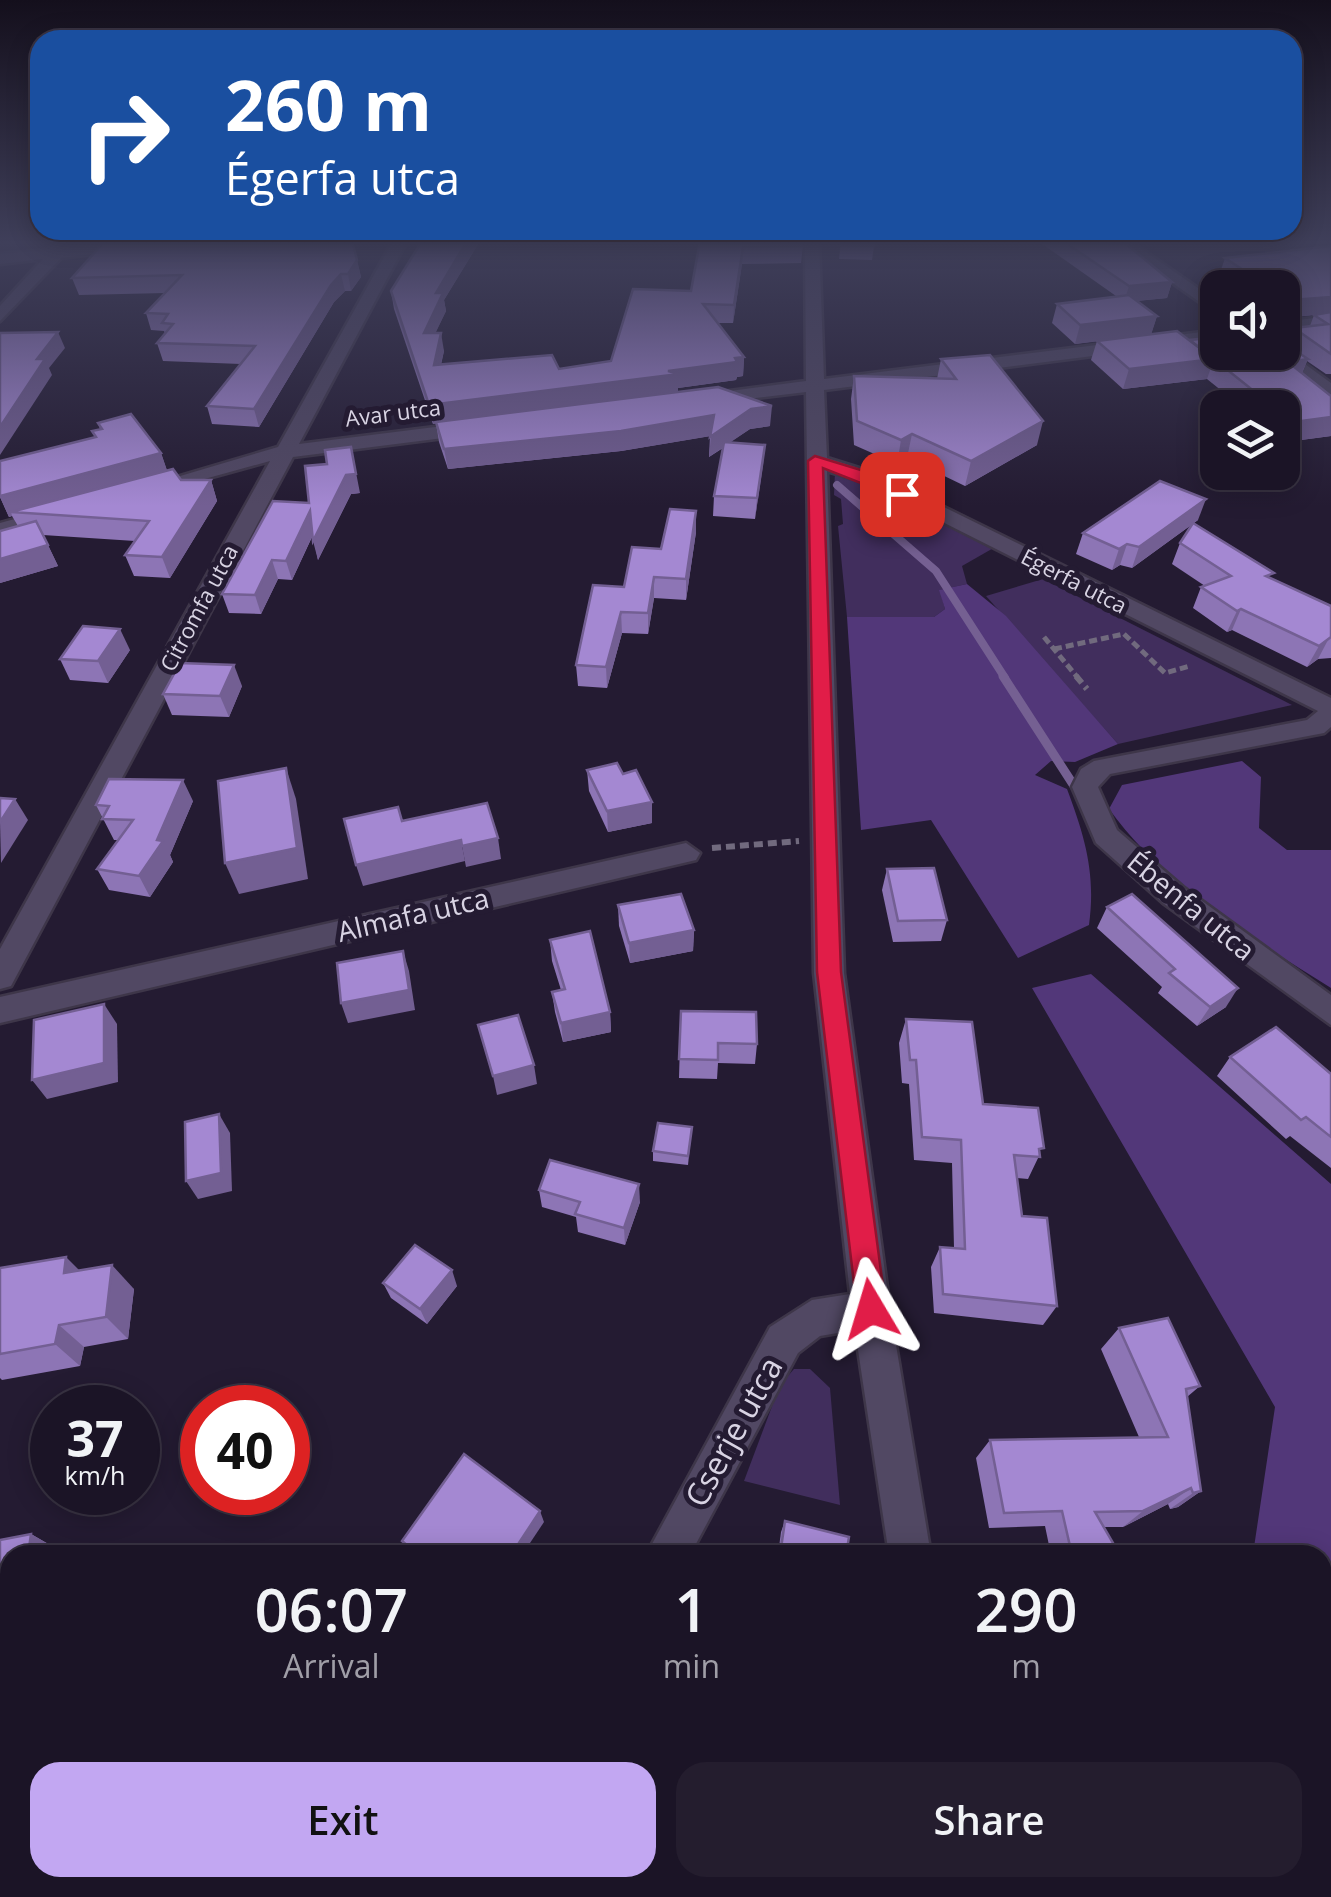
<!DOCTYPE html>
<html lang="en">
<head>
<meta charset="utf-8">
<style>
	body { margin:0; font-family:"Open Sans",sans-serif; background:#241d2e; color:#f1f3f6; height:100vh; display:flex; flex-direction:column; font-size:38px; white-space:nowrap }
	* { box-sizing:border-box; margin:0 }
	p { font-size:32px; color:#a09ea7 }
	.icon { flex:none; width:55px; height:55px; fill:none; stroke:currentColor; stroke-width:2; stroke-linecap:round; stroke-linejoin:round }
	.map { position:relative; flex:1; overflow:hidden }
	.details { position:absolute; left:0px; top:1545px; width:1332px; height:352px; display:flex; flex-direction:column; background:#1b1426; border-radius:30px 30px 0 0; box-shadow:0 5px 25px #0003,0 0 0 2px #393343 }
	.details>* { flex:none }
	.top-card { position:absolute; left:30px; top:30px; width:1272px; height:210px; border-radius:30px; box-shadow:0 5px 25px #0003,0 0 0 2px #393343; background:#1a4fa0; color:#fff; overflow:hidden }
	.buttons { position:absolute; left:1200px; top:270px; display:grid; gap:20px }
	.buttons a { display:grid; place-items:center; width:100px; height:100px; border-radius:20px; background:#1b1426; box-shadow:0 5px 25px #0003,0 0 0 2px #393343; font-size:50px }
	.speed { position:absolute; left:30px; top:1385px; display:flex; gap:20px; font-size:50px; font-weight:700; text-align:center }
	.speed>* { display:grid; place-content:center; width:130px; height:130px; border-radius:50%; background:#1b1426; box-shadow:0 5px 25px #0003,0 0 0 2px #393343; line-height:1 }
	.speed small { font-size:25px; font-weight:400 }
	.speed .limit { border:15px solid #d22; background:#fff; color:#111 }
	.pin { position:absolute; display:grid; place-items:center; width:85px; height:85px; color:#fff; margin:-42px; border-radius:20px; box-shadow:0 5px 15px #0006 }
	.me { position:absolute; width:110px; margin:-55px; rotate:353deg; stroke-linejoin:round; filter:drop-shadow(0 0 8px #0008) }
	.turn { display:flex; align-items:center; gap:35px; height:210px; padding:0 30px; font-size:45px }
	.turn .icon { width:130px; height:130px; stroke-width:2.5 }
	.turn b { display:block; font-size:70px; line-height:85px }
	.eta { display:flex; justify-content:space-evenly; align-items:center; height:170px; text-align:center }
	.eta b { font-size:60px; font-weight:600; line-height:70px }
	.button { display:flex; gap:20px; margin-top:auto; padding:20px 30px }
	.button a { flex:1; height:115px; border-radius:30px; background:#c2a7f2; color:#111; font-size:40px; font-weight:600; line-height:115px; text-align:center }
	.button a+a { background:#241d2e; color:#f1f3f6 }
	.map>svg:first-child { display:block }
	.green { fill:#412e5d }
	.forest { fill:#523779 }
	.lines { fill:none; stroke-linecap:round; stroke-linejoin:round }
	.stream-far1 { stroke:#756092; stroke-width:8 }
	.stream { stroke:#756092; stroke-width:9 }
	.minor-casing { stroke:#3e3649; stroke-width:5 }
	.path-far1 { stroke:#716a7e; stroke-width:5; stroke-dasharray:8 4; stroke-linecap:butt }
	.path { stroke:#716a7e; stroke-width:6; stroke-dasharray:9 5; stroke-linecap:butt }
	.minor { fill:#514863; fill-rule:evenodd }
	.wall { fill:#8d75b5 }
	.shaded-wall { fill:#735f93 }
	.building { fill:#a488d2; stroke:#735f93; stroke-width:2.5 }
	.route { fill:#e11d48; stroke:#92132f; stroke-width:2.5 }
	.labels { text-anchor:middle; stroke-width:10; stroke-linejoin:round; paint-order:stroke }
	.far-street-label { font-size:22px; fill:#d8d3e3; stroke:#241b32 }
	.street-label { font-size:28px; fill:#d8d3e3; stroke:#241b32 }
	.near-street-label { font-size:32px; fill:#d8d3e3; stroke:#241b32 }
</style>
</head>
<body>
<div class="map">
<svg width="1331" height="1897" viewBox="0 0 1331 1897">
	<rect width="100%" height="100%" fill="#241b32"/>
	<g class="green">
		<polygon points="835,471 851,475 997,546 962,566 967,584 940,590 945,609 934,617 847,617 838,526 843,524 841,499 834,495"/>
		<polygon points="1043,579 1292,705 1118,744 986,596"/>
		<polygon points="794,1369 810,1369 830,1388 840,1505 744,1481 780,1385"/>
	</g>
	<g class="forest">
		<path d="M967,584L1006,616L1118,744L1075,762L1051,761L1035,775L1067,789C1085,837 1096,874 1089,925L1018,958L931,820L861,830L847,617H934L945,609L939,590Z"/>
		<path d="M1242,761L1261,777L1259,828L1287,850H1331V988C1252,939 1164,885 1109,809L1122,785Z"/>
		<polygon points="1091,974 1331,1184 1331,1702 1323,1686 1322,1555 1253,1554 1275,1407 1032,988"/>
	</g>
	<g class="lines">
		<polyline class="stream-far1" points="837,485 936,571 1005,678"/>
		<polyline class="stream" points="1003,676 1078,792"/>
		<g class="minor-casing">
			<g id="minor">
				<polygon points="140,241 192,241 61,258 0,321 0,306 43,259 0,264 0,254 48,250 55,242 63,248"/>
				<polygon points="393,241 407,241 299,444 475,422 484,428 475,434 293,457 11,986 0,989 0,949 270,461 143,496 133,490 278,447"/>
				<polygon points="805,241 819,241 824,379 1218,330 1218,340 824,390 827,458 875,473 1331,698 1331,727 1324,733 1110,774 1098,787 1117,830 1183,887 1331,995 1331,1025 1163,903 1096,843 1072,787 1081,769 1094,761 1307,720 1318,711 861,481 827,471 844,973 890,1309 931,1555 889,1555 855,1330 820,1336 798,1353 690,1555 646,1555 770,1327 812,1300 850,1294 814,973 806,392 699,405 690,400 699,395 806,381"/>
				<polygon points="1113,241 1130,241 1218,302 1218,315"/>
				<polygon points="1331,316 1331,326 1282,332 1282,322"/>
				<polygon points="1283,348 1331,383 1331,397 1269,352 1282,352"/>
				<polygon points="55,508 62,510 62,518 0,535 0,523"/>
				<polygon points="686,843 700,853 696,860 0,1023 0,997"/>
				<polygon points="459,1888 510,1888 506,1897 455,1897"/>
				<polygon points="943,1888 993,1888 996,1897 946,1897"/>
			</g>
		</g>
		<g class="path-far1">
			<polyline points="1124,634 1165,673 1190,666"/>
			<polyline points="1044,637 1078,678"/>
			<polyline points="1054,649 1124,634"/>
		</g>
		<g class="path">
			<polyline points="1076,676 1087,689"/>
			<polyline points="712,848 799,841"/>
		</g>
		<use href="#minor" class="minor"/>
	</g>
	<g class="wall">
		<polygon points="352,241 361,277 351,291 345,291 334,302 259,427 212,424 207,406 241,364 163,361 157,343 165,334 164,331 151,330 146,313 165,293 79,295 72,278"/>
		<polygon points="422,241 480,241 444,300 446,311 435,333 444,351 441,365 559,369 611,361 691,291 700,241 803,246 801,263 742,264 733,323 718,323 744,357 743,376 737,377 736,380 678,388 678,392 770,426 750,429 730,442 765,445 755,519 713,516 714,496 723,448 709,457 710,436 621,451 448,469 439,442 436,423 433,424 394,309 391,291"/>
		<polygon points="841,241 874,246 872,260 839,259"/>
		<polygon points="1038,241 1105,241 1172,282 1167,298 1137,301 1157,316 1151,334 1190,341 1287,345 1294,328 1310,326 1314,315 1284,318 1282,317 1282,288 1237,288 1219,276 1225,258 1331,246 1331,374 1326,374 1307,361 1302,373 1331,396 1331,436 1286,442 1282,440 1282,408 1243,408 1207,379 1123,389 1091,360 1097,341 1075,344 1052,323 1057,304 1116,296"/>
		<polygon points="941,359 1037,445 965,486 907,458 897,464 854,445 851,399 854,376 937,379"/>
		<polygon points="98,423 161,453 167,471 181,480 211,480 217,501 170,578 134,576 125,555 135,541 43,535 58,566 0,583 0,531 18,526 12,516 9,517 0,497 95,437 93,431 100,429"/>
		<polygon points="305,466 360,493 351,494 318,560 313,535 292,580 278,579 261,614 229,613 222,594 309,503"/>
		<polygon points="696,511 696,532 686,600 654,598 648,634 622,633 607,688 578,686 576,665 624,587"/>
		<polygon points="1198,520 1132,568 1120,565 1112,570 1076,554 1083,533"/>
		<polygon points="1180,543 1271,579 1331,606 1331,658 1318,659 1307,667 1232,630 1227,632 1193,608 1201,587 1205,586 1172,564"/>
		<polygon points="130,650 108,683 70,680 60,659"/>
		<polygon points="242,686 229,717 172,715 163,694"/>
		<polygon points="587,770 623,774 652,802 652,823 608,832 589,791"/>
		<polygon points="193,801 170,855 173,862 150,897 109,890 97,869 118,840 114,840 96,805"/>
		<polygon points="887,869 947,920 941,941 893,942 882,890"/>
		<polygon points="618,905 694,930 693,951 630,963 619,926"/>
		<polygon points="1107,907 1226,1007 1197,1026 1158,993 1162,987 1097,928"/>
		<polygon points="550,940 610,1012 611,1032 563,1042 555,1012 552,992 561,990 552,961"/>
		<polygon points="681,1011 757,1044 755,1064 718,1063 717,1079 679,1078"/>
		<polygon points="906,1019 983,1104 1039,1156 1028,1179 1017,1178 1022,1216 1057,1306 1043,1325 934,1313 931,1267 940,1247 954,1248 952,1163 914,1160 909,1084 902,1083 899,1043"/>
		<polygon points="1230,1057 1331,1074 1331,1168 1290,1136 1286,1139 1217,1076"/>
		<polygon points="692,1127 688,1165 653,1161 653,1151"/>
		<polygon points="539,1190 640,1202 625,1245 578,1232 576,1217 542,1207"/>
		<polygon points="0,1268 80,1271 134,1289 128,1339 84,1347 80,1366 2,1380 0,1378"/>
		<polygon points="383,1283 457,1286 427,1324 391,1298"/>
		<polygon points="1119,1328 1200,1386 1187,1397 1201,1491 1178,1507 1170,1509 1168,1504 1123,1527 1104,1527 1120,1555 1051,1555 1045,1526 989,1528 976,1458 990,1440 1139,1437 1101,1349"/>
		<polygon points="785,1521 846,1555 778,1555 781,1532"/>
		<polygon points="31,1534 50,1545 10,1555 10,1655 0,1657 0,1540"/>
		<polygon points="10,1699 10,1844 0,1846 0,1701"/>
		<polygon points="1331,1732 1331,1841 1324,1844 1331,1897 1266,1897 1262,1888 1322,1888 1322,1734"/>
	</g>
	<g class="shaded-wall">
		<polygon points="467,241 480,241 444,300 446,311 427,351 424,333 436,293"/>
		<polygon points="743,247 742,264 733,323 734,305"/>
		<polygon points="357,260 361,277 351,291 348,274"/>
		<polygon points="341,274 345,291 334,302 259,427 254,409 331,285"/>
		<polygon points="1172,282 1167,298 1124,302 1129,286"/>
		<polygon points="1331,297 1331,313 1284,318 1291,300"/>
		<polygon points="1157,316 1151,335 1075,344 1080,325"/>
		<polygon points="58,332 65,348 49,368 52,375 0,455 0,427 37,359"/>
		<polygon points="441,333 444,351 436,384 434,365"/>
		<polygon points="744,357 743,376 737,377 736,380 678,388 678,393 433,424 429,405 668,371"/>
		<polygon points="1214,359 1207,379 1123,389 1129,369"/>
		<polygon points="1308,359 1299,379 1288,362"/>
		<polygon points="772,406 770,426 750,429 709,457 711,436 621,451 448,469 444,449"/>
		<polygon points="1331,415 1331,436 1286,442 1294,422"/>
		<polygon points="1043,421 1037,445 965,486 971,461"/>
		<polygon points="912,434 907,458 897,464 901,440"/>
		<polygon points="765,445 763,465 755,519 757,498"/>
		<polygon points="351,447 360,493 351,494 318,560 313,541"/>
		<polygon points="161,453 168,473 11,512 12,516 9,517 0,497 0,496"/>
		<polygon points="211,480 217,501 170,578 162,557"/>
		<polygon points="1206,499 1198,520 1132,568 1139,547"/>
		<polygon points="310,511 315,530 292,580 286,561"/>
		<polygon points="696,511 696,532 686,600 686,579"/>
		<polygon points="1127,544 1120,565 1112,570 1119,549"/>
		<polygon points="48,545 58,566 0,583 0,559"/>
		<polygon points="272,560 278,579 261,614 255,595"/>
		<polygon points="654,577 654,598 648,634 648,613"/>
		<polygon points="1241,609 1232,630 1227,632 1237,611"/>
		<polygon points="621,612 622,633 607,688 606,667"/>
		<polygon points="120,629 130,650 108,683 98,661"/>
		<polygon points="1329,638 1318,659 1307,667 1319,646"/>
		<polygon points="234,665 242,686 229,717 220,696"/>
		<polygon points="286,768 296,799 308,879 239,894 225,863"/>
		<polygon points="183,780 193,801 170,855 173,862 150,897 139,876"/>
		<polygon points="15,799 28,820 1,863 0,822"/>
		<polygon points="652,802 652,823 608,832 607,811"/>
		<polygon points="498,838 501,859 466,867 462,846"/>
		<polygon points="461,840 465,861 363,886 356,865"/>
		<polygon points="694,930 693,951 630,963 629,943"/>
		<polygon points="403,951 409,971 415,1010 348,1023 341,1003"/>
		<polygon points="1238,988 1226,1007 1197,1026 1210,1007"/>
		<polygon points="104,1004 117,1024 118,1082 47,1099 32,1080"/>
		<polygon points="610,1012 611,1032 563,1042 561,1023"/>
		<polygon points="534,1065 537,1084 497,1095 493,1076"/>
		<polygon points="219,1114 230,1133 232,1191 198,1199 186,1181"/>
		<polygon points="639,1184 640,1202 625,1245 624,1228"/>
		<polygon points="66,1257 90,1281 64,1273"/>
		<polygon points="112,1265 134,1289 128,1339 106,1317"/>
		<polygon points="452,1270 457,1286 427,1324 420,1309"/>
		<polygon points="59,1325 84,1347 80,1366 55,1344"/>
		<polygon points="1191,1488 1168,1504 1123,1527 1143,1511"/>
		<polygon points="1201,1491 1178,1507 1170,1509 1193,1493"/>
		<polygon points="540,1511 544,1522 522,1555 511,1555"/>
		<polygon points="31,1534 50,1545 49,1555 28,1555"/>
	</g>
	<g class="building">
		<polygon points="105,241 352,241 357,260 348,274 341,274 331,285 254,409 207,406 255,346 157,343 173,324 162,323 168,314 146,313 182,275 72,278"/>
		<polygon points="422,241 467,241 436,293 443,293 424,333 441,333 434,365 552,355 559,369 611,361 633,289 691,291 700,241 798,241 803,246 743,247 734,305 703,304 744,357 735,358 737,362 668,371 679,374 429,405 391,291"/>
		<polygon points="841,241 874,241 874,246 841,245"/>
		<polygon points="1063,241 1105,241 1108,244 1126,244 1172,282 1129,286"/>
		<polygon points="1331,246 1331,297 1291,300 1282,295 1282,288 1271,288 1225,258"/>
		<polygon points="1129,295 1157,316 1080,325 1057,304"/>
		<polygon points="1331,312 1331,354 1294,328 1328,324 1314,315"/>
		<polygon points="1177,331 1214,359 1129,369 1097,341"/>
		<polygon points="58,332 37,359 45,359 0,427 0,333"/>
		<polygon points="1218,337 1218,352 1282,352 1282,342 1308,359 1288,362 1331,396 1331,417 1294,422 1282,413 1282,408 1275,408 1190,340"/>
		<polygon points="990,355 1043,421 971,461 912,434 901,440 857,421 854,376 956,379 941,359"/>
		<polygon points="718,387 772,406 751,409 710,437 714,415 621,431 444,449 436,422"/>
		<polygon points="131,414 161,453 0,496 0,461 96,437 92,431 102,429 98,423"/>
		<polygon points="724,442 765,445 757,498 714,496"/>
		<polygon points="351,447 356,474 346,475 313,541 310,511 286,561 272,560 255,595 222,594 273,501 309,503 305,466 327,464 325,450"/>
		<polygon points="173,469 181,480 211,480 162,557 125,555 149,521 11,512"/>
		<polygon points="1160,481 1206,499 1139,547 1127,544 1119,549 1083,533"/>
		<polygon points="670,509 696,511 686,579 654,577 648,613 621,612 606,667 576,665 593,585 624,587 632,547 661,549"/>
		<polygon points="36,521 48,545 0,559 0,531"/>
		<polygon points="1193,523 1274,573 1266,576 1331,606 1331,637 1319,646 1241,609 1237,611 1201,587 1231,576 1180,543"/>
		<polygon points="83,626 120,629 98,661 60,659"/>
		<polygon points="180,663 234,665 220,696 163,694"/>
		<polygon points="617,763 623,774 636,770 652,802 607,811 587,770"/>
		<polygon points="286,768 297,848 225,863 218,781"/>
		<polygon points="109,779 183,780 157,840 163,841 139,876 97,869 133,820 102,819 109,806 96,805"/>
		<polygon points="0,798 15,799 0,822"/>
		<polygon points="487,803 498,838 462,846 461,840 356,865 344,819 398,807 402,821"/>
		<polygon points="934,868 947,920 898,921 887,869"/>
		<polygon points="681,894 694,930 629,943 618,905"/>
		<polygon points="1132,894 1238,988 1210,1007 1169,973 1175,969 1107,907"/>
		<polygon points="590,931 610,1012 561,1023 552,992 565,989 550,940"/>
		<polygon points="403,951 409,990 341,1003 337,963"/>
		<polygon points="104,1004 104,1063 32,1080 34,1020"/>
		<polygon points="681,1011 756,1012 757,1044 718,1043 718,1060 679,1059"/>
		<polygon points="518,1015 534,1065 493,1076 478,1025"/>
		<polygon points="906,1019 972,1022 983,1104 1038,1108 1044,1148 1039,1149 1040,1157 1014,1155 1022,1216 1047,1218 1057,1306 943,1294 940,1247 965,1249 961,1140 922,1137 916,1060 910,1060"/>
		<polygon points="1276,1027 1331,1074 1331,1137 1306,1117 1301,1120 1230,1057"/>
		<polygon points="219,1114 221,1173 186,1181 185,1122"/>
		<polygon points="658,1123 692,1127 688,1156 653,1151"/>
		<polygon points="550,1160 639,1184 624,1228 575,1214 580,1202 539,1190"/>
		<polygon points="415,1245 452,1270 420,1309 383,1283"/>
		<polygon points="66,1257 64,1273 112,1265 106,1317 59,1325 55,1344 0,1354 0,1268"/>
		<polygon points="1168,1318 1200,1386 1186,1389 1201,1491 1193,1493 1191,1488 1143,1511 1095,1512 1120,1555 1072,1555 1062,1511 1004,1513 990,1440 1168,1437 1119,1328"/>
		<polygon points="464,1454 540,1511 511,1555 419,1555 402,1541"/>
		<polygon points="785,1521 849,1537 846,1555 780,1555"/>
		<polygon points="31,1534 28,1555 10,1555 10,1643 0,1645 0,1540"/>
		<polygon points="10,1699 10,1835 0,1837 0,1701"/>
		<polygon points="1331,1738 1331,1841 1324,1844 1331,1857 1331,1897 1300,1897 1295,1888 1322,1888 1322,1742"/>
		<polygon points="694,1888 795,1888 791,1897 765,1897 757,1891 754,1897 706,1897"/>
	</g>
	<linearGradient id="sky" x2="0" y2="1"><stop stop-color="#140f1c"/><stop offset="0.48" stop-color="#3f3f5a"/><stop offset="1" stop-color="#3f3f5a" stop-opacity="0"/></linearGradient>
	<rect width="1331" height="506" fill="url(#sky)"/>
	<polygon class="route" points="815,456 874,474 909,494 896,497 823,468 841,972 886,1309 881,1319 871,1323 861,1319 857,1309 817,972 808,461"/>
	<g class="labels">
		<g class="far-street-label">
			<text transform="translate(393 413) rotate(-7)" y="8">Avar utca</text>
			<text transform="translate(1074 581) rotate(27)" y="8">Égerfa utca</text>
			<text transform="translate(199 608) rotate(-62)" y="8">Citromfa utca</text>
		</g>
		<g class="street-label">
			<text transform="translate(1191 906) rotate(39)" y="10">Ébenfa utca</text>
			<text transform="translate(413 915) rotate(-13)" y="10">Almafa utca</text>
		</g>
		<g class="near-street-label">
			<text transform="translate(734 1432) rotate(-61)" y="11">Cserje utca</text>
		</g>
	</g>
</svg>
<div class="buttons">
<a><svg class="icon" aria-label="sound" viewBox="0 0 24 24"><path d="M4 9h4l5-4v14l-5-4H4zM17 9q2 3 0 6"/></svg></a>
<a><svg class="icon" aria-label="layers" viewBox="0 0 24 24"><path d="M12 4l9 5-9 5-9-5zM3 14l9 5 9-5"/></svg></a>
</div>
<div class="speed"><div>37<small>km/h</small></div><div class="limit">40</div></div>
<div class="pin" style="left:902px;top:494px;background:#d93025"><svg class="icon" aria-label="arrive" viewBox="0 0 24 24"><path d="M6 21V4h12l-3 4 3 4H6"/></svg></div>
<svg class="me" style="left:871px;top:1309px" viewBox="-20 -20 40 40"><path d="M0-17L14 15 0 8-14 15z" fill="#e11d48" stroke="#fff" stroke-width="4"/></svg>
<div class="top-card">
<div class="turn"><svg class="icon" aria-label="right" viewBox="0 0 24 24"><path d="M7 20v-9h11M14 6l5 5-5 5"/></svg><div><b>260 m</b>Égerfa utca</div></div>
</div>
<section class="details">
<div class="eta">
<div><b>06:07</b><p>Arrival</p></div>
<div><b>1</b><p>min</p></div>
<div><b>290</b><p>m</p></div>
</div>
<div class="button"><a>Exit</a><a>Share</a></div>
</section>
</div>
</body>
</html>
